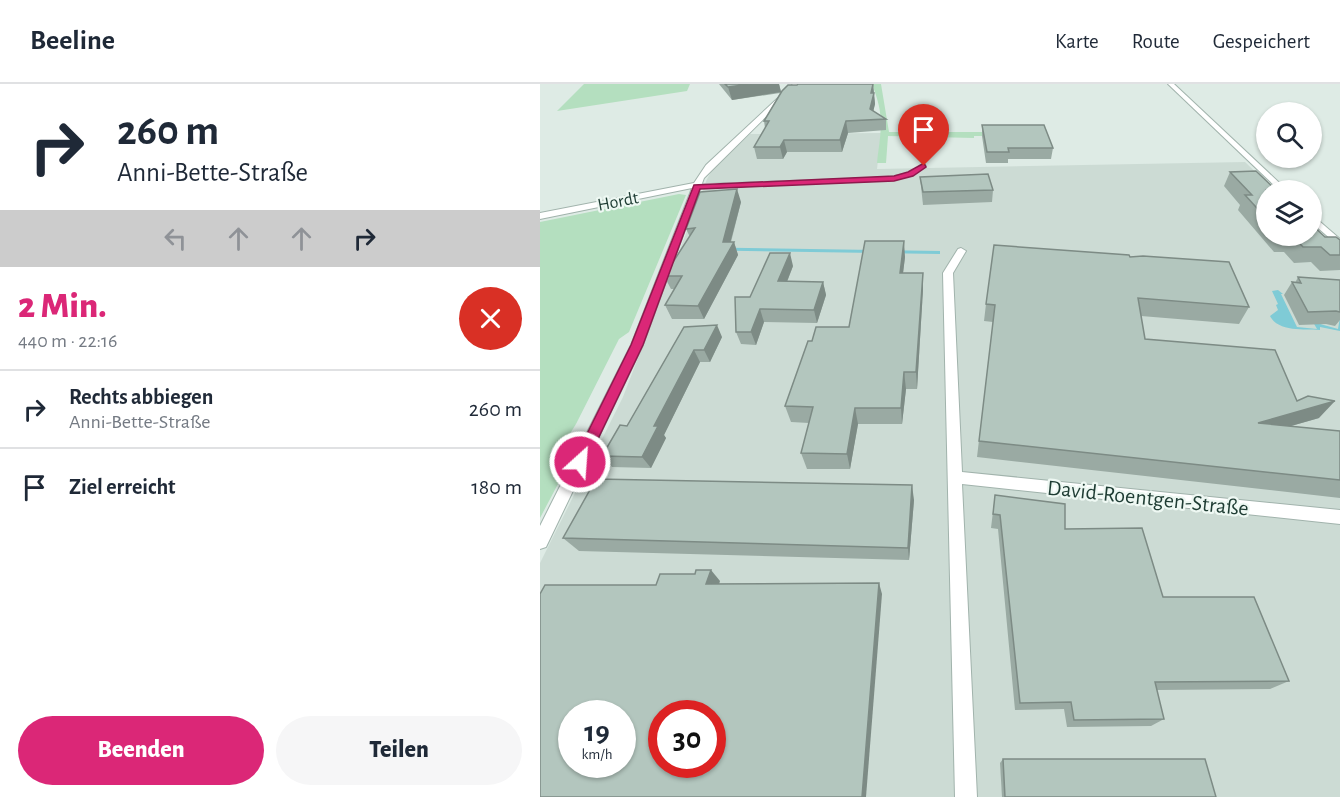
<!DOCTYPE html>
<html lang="de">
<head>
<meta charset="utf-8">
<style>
	body { margin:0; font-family:"Alegreya Sans",sans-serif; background:#f6f6f7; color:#1f2937; height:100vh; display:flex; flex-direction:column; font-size:22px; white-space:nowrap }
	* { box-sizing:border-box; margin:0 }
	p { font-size:20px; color:#747a83 }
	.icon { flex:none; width:33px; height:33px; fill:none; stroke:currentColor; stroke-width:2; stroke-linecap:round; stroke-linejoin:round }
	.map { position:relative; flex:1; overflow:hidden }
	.side { display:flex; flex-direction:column; background:#fff; width:540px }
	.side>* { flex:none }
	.banner { background:#fff; color:#1f2937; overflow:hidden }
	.buttons { position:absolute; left:716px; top:18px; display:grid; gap:12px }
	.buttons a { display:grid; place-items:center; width:66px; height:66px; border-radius:50%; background:#fff; box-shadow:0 2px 4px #0004; font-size:30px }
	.speed { position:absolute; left:18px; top:616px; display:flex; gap:12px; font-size:30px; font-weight:700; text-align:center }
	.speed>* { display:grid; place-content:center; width:78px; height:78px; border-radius:50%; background:#fff; box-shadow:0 2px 4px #0004; line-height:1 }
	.speed small { font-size:15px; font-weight:400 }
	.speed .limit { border:9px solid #d22; background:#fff; color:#111 }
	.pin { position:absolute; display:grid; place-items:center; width:51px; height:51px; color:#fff; margin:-62px -26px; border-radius:50% 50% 50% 0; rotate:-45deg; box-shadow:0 0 6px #0007 }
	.pin .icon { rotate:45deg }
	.me { position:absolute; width:66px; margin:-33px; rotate:26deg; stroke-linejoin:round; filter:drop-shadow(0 0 4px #0008) }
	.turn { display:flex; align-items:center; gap:21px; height:126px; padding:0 18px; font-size:27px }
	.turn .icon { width:78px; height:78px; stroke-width:2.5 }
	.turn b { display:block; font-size:42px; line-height:51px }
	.lanes { display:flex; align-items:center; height:57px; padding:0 18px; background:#0003; justify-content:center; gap:30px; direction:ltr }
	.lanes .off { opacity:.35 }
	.round { display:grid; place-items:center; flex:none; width:63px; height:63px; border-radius:32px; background:#f6f6f7 }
	.summary { display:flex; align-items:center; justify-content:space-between; height:102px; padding:0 18px }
	h1 { font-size:36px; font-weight:800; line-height:45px; color:#db2777 }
	.button { display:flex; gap:12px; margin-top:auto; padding:12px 18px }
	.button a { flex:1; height:69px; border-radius:36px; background:#db2777; color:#fff; font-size:24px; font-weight:800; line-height:69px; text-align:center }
	.button a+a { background:#f6f6f7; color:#1f2937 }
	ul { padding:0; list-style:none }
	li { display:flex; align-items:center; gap:18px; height:78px; padding:0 18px; border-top:2px solid #e0e1e3 }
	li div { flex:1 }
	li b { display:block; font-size:22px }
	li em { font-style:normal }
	header { display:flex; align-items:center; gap:36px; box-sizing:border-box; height:84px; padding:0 30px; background:#fff; border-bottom:2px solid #e0e1e3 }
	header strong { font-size:28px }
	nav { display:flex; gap:33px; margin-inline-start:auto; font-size:21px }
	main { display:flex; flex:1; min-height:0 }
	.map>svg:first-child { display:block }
	.built { fill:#ccdbd4; fill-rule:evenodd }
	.green { fill:#b4dfbf }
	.water { fill:#7fcbd6 }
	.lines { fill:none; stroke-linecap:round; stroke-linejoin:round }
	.lane-casing { stroke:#a1b3ac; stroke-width:5 }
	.street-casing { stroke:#a1b3ac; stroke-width:2 }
	.lane { stroke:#fff; stroke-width:4 }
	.street { fill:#fff; fill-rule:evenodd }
	.wall { fill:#9aaaa3 }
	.shaded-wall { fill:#7d8b85 }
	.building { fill:#b3c6be; stroke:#7d8b85; stroke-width:1.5; fill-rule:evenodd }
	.route { fill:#db2777; stroke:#8e194d; stroke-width:1.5 }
	.labels { text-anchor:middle; stroke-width:4.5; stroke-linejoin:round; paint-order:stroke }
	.far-street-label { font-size:18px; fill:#1e3c33; stroke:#eef8f3 }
	.street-label { font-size:22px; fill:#1e3c33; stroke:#eef8f3 }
</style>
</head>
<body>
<header>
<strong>Beeline</strong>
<nav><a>Karte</a><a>Route</a><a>Gespeichert</a></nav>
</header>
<main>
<section class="side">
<div class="banner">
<div class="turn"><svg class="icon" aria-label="right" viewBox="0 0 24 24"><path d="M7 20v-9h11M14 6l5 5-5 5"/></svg><div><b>260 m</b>Anni-Bette-Straße</div></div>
<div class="lanes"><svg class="icon off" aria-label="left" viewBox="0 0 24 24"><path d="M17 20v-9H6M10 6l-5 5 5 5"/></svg><svg class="icon off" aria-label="ahead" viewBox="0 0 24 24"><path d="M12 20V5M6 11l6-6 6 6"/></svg><svg class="icon off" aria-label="ahead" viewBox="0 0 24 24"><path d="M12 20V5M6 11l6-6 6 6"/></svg><svg class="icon" aria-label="right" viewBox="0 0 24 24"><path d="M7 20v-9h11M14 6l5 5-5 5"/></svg></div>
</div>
<div class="summary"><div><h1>2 Min.</h1><p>440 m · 22:16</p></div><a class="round" style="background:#d93025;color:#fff"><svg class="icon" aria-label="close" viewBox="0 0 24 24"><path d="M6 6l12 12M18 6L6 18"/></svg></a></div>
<ul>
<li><svg class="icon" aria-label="right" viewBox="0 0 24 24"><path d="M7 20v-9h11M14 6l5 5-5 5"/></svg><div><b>Rechts abbiegen</b><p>Anni-Bette-Straße</p></div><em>260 m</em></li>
<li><svg class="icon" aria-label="arrive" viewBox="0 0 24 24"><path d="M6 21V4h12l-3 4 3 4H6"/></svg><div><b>Ziel erreicht</b></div><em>180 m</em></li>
</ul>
<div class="button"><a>Beenden</a><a>Teilen</a></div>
</section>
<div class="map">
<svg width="800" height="713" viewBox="0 0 800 713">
	<rect width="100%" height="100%" fill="#deebe5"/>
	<path class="built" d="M341,49L337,85L705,78L734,106H726V152H771L800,170V713H0V479L83,313L167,95L172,86L210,50ZM32,630H82V681H32ZM122,630H172V681H122Z"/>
	<g class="green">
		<polygon points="44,0 150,0 147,7 17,27"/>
		<path d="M332,0H341L349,48H460L462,52H434V54L348,52L346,79H337C341,45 345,33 332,0Z"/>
		<polygon points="139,110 146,111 89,248 79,255 36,340 11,380 28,381 0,434 0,138"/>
	</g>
	<g class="water">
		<polygon points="142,163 400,167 400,170 141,166"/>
		<path d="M738,206L743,210H741L757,243L777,245L773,238L798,245L800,233V247L780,243V246C765,245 738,248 730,232L738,226L736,221L738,220L732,207Z"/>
	</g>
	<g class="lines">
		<g class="lane-casing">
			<polyline id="lane" points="157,102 348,95 371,90 384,82"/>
		</g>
		<g class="street-casing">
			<g id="street">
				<polygon points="253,0 259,0 164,94 103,261 6,463 0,465 0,442 91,261 152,104 0,135 0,129 154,99 166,81"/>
				<polygon points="628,0 634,0 747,106 739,106"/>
				<polygon points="771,130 800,155 800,163 771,138"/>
				<polygon points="421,164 426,167 413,189 422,388 800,426 800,440 422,400 437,713 415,713 403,189 418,165"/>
			</g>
		</g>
		<use href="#lane" class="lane"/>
		<use href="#street" class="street"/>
	</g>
	<g class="wall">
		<polygon points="179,0 239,0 241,8 333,0 335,20 333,27 346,35 346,46 308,49 302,68 247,68 243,75 217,75 214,63 225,44 224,37 240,9 192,16"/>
		<polygon points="442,41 513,64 511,75 468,75 468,79 446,79 442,52"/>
		<polygon points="690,88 726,106 726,152 771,152 785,153 800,156 800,186 780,187 771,178 754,179 744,168 734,168 698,126 700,121 684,102"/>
		<polygon points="380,93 453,106 452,118 383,121"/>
		<polygon points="201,118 191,158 194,158 198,171 164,235 132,235 125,221 135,205 131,205 124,192 150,153 146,145"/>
		<polygon points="365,173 363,189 383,189 383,205 377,305 366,305 362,340 318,340 310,385 267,385 261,369 269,339 251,338 245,322 272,257 309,243"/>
		<polygon points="590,173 709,223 699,240 601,232 605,255 757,317 779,334 751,342 800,347 800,414 437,373 453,238 444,237 446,220"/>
		<polygon points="253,182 247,198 283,198 286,211 277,239 224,238 216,261 201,260 196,248 210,213"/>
		<polygon points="758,193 800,196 800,236 795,242 786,240 759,241 744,211 752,198 755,199"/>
		<polygon points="144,243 182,253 170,278 160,278 124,351 126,354 111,384 72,383 62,372 87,342"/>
		<polygon points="455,411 525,445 623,513 749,597 730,605 617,606 624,635 611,642 527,643 524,625 475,626 458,445 451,444"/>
		<polygon points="374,416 369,476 39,467 23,454"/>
		<polygon points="463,675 676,713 462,713 460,679"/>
	</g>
	<g class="shaded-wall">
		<polygon points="210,0 239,0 241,8 192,16 188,3"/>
		<polygon points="333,0 335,20 331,37 330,25 331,9"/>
		<polygon points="306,37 308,49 302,68 300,56"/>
		<polygon points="244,56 247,68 243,75 240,63"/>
		<polygon points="197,105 201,118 188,167 194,158 198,171 164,235 158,222 183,158"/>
		<polygon points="364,157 365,173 361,205 360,189"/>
		<polygon points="250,169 253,182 242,210 238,197"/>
		<polygon points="383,189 383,205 377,305 376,288"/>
		<polygon points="283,198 286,211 277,239 274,226"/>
		<polygon points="220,225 224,238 216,261 211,248"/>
		<polygon points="177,241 182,253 170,278 164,266"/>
		<polygon points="154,266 160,278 124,351 126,354 111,384 102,373 114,342"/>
		<polygon points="364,288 366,305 362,340 361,324"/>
		<polygon points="795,317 779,334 705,355 718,339"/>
		<polygon points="315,324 318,340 310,385 307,370"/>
		<polygon points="372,401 374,416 369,476 368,464"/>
		<polygon points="171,486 180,497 176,511 166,500"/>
		<polygon points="339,499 342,510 326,713 322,713"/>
	</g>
	<g class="building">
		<polygon points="185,0 210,0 188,3"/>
		<polygon points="258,0 333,0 331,9 334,9 330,25 346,35 306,37 300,56 244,56 240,63 214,63 229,37 224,37 242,7 248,1 257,1"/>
		<polygon points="442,41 504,41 513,64 468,64 469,68 447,68"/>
		<polygon points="716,87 736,106 726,106 726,134 705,111 712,111 690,88"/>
		<polygon points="448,90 453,106 383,108 380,93"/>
		<polygon points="197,105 183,158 194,158 158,222 125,221 142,192 124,192 155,144 146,145 160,108"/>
		<polygon points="771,140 785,153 796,153 800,156 800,171 790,171 781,163 763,163 753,152 742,152 771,152"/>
		<polygon points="325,157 364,157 360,189 383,189 376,288 364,288 361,324 315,324 307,370 261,369 273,323 245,322 268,257 272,257 276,243 309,243"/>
		<polygon points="454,161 589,171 590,173 603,172 689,178 709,223 598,214 605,255 735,266 757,317 768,312 795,317 718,339 800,347 800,396 439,357 455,221 446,220"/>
		<polygon points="230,169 250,169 238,197 283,198 274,226 220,225 211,248 196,248 195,213 210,213"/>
		<polygon points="758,193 800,196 800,228 796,227 768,228 752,198 761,199"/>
		<polygon points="177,241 164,266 154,266 114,342 118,342 102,373 62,372 80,341 87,342 144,243"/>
		<polygon points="56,395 372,401 368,464 23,454"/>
		<polygon points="455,411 525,420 525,445 602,444 623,513 714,513 749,597 615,598 624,635 534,636 531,618 480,619 460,431 453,430"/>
		<path d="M156,486H171L166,500L339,499L322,713H0V510L5,501H116L120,490H155ZM32,630H82V681H32ZM122,630H172V681H122Z"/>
		<polygon points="463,675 665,675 676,713 465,713"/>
	</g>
	<polygon class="route" points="384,79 386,83 373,92 354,97 160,105 103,261 45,382 35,382 33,378 91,261 154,101 354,92 368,88"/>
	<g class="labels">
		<g class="far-street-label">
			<text transform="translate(78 117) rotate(-11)" y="6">Hordt</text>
		</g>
		<g class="street-label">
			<text transform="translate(608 413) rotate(6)" y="8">David-Roentgen-Straße</text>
		</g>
	</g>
</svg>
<div class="buttons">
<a><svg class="icon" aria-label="search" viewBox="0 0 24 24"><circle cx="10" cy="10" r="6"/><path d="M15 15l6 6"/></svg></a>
<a><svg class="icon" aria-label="layers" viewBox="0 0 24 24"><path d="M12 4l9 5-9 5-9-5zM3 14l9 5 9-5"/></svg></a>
</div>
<div class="speed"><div>19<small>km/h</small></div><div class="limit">30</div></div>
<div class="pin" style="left:384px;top:82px;background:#d93025"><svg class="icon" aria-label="arrive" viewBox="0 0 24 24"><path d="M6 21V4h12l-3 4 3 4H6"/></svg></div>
<svg class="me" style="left:40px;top:378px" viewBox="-20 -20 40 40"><circle r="17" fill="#db2777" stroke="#fff" stroke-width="3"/><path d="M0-11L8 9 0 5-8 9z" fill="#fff"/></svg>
</div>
</main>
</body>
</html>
